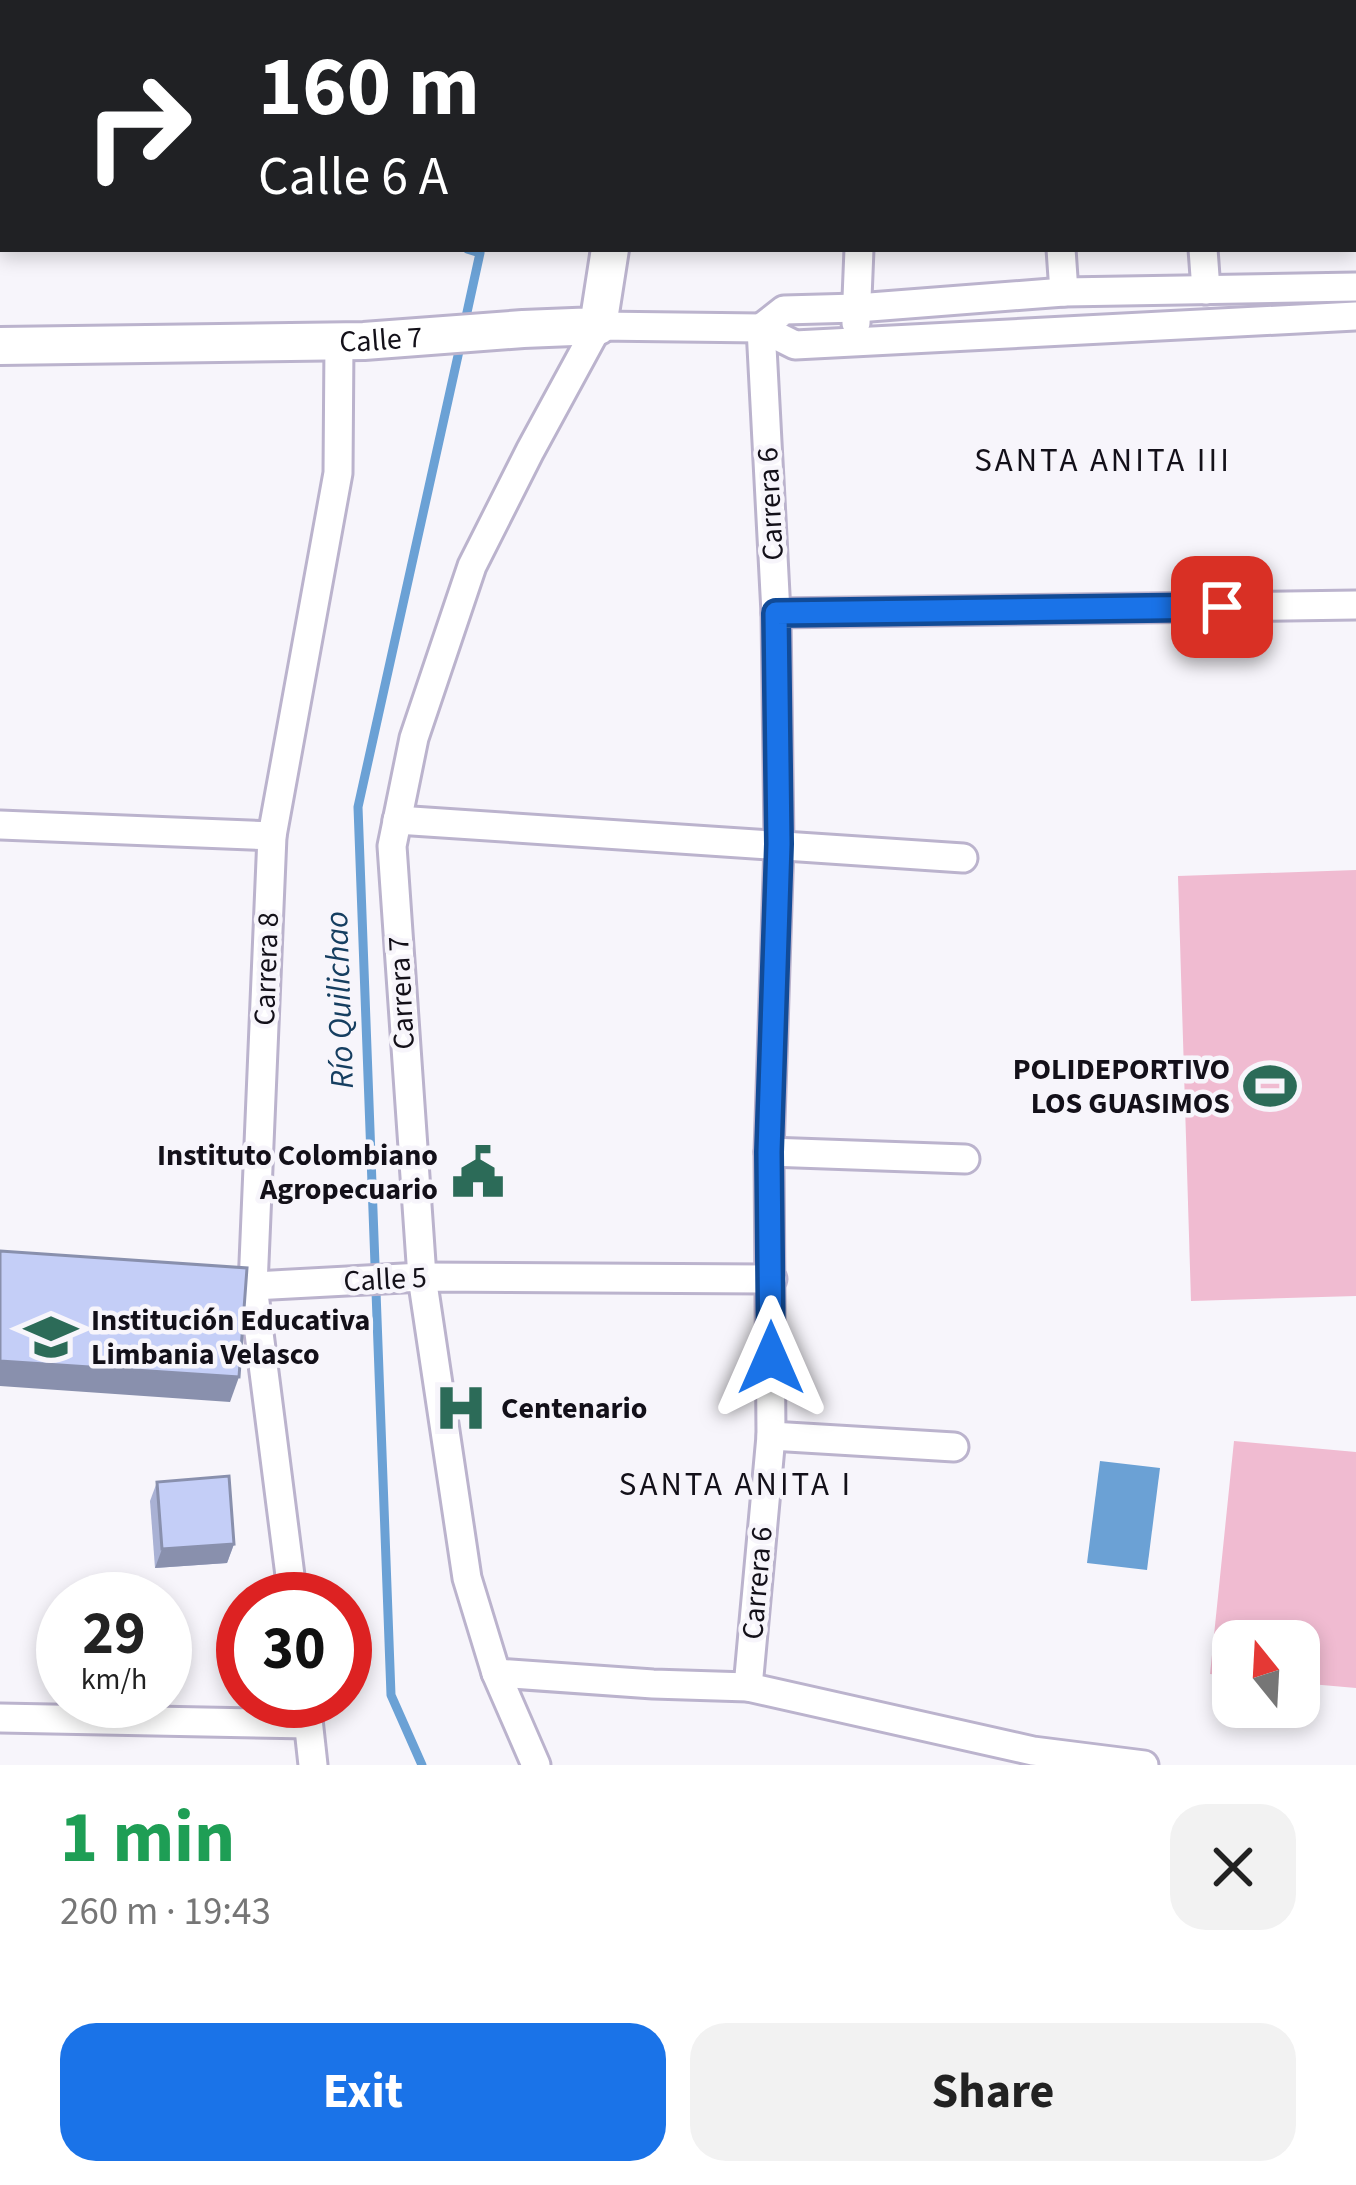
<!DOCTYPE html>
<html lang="en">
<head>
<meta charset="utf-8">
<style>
	body { margin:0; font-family:"Source Sans 3",sans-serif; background:#f2f2f2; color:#222; height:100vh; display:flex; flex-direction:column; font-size:45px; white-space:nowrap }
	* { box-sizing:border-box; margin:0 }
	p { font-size:39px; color:#767676 }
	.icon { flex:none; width:66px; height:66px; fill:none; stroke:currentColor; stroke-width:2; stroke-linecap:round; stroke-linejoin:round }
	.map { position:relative; height:1765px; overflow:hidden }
	.drawer { display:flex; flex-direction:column; background:#fff; flex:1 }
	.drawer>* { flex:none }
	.banner { position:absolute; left:0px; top:0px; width:1356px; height:252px; box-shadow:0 6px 18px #0003; background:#202124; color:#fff; overflow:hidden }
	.needle { width:78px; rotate:342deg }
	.tools { position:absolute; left:1212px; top:1620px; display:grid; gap:24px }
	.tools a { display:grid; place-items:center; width:108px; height:108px; border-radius:24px; background:#fff; box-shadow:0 6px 18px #0003; font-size:60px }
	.speed { position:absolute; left:36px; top:1572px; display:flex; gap:24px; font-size:60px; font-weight:700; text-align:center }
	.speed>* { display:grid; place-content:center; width:156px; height:156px; border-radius:50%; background:#fff; box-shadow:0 6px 18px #0003; line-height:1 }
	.speed small { font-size:30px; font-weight:400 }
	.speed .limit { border:18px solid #d22; background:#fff; color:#111 }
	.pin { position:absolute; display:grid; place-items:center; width:102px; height:102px; color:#fff; margin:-51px; border-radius:24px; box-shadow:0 6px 18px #0006 }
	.me { position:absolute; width:132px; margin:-66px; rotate:0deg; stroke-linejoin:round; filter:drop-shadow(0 0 9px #0008) }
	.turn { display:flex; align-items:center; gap:42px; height:252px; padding:0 60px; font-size:54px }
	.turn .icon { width:156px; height:156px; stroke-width:2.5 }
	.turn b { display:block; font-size:84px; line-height:102px }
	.round { display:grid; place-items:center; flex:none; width:126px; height:126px; border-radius:36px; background:#f2f2f2 }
	.summary { display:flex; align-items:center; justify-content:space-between; height:204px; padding:0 60px }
	h1 { font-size:72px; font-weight:700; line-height:90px; color:#1e9e55 }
	.primary-button { display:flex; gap:24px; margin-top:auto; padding:24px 60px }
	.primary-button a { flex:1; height:138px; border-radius:36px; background:#1a73e8; color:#fff; font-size:48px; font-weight:700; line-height:138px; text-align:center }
	.primary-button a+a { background:#f2f2f2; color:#222 }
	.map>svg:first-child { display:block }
	.green { fill:#f0bbd1 }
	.water { fill:#6ba1d5 }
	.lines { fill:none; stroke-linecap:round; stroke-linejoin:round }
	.stream { stroke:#6ba1d5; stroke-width:9 }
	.minor-casing { stroke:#bbb3cd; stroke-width:33 }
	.tertiary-casing { stroke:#bbb3cd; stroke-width:42 }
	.minor { stroke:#fff; stroke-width:27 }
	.tertiary { stroke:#fff; stroke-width:36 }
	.wall { fill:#a9b1d4 }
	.shaded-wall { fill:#8990ad }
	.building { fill:#c4cef7; stroke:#8990ad; stroke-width:3 }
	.route-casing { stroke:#114b97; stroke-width:30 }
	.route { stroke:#1a73e8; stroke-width:21 }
	.labels { text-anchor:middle; stroke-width:9; stroke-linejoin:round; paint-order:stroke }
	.street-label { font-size:30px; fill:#131019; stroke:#f7f5fb }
	.poi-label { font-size:30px; font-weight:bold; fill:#131019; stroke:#f7f5fb; text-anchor:end }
	.neighbourhood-label { font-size:33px; letter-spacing:3px; fill:#131019; stroke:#f7f5fb }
	.water-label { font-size:33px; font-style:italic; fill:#153e60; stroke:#f7f5fb }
</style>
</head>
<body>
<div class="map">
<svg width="1356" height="1765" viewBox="0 0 1356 1765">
	<rect width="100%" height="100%" fill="#f7f5fb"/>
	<g class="green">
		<polygon points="1356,870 1356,1296 1191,1301 1178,876"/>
		<polygon points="1234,1441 1356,1452 1356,1688 1299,1683 1299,1641 1233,1641 1233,1676 1210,1674"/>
	</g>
	<polygon class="water" points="1100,1461 1160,1468 1147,1570 1087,1563"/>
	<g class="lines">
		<g class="stream">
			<polyline points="202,0 202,3"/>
			<polyline points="464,326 480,253 467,249"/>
			<polyline points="422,1765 391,1695 358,807 461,342"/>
		</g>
		<g class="minor-casing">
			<g id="minor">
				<polyline points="1041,0 1041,3"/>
				<polyline points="1186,0 1186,3"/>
				<polyline points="867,3 867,0"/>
				<polyline points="1061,249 1064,292"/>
				<polyline points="1203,249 1206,290"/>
				<polyline points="856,323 859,249"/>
				<polyline points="761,328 784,310 857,308 1064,292 1356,287"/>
				<polyline points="776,613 1356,605"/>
				<polyline points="397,820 963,858"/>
				<polyline points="0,825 272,836"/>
				<polyline points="769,1152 965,1159"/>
				<polyline points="237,1284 253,1286 422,1277 772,1279"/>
				<polyline points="771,1436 954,1447"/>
				<polyline points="293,1599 253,1286 272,836 338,473 339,342"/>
				<polyline points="496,1673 653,1684 748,1687 1033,1751 1144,1765"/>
				<polyline points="748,1687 771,1436 769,1152 779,844 776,613 761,328"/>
				<polyline points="306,1701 313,1765"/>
				<polyline points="0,1718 308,1724"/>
				<polyline points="536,1765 496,1673 467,1578 422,1277 392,846 414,738 472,566 530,451 598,326 761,328 795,345 1356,316"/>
			</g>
		</g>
		<g class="tertiary-casing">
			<g id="tertiary">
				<polyline points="589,0 589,3"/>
				<path id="s1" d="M0,346L364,341L523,329L598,326L610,249"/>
			</g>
		</g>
		<use href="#minor" class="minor"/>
		<use href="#tertiary" class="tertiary"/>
	</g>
	<polygon class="wall" points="157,1482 234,1544 227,1563 155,1568 150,1501"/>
	<g class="shaded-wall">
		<polygon points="0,1361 239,1377 230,1402 0,1386"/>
		<polygon points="234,1544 227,1563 155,1568 162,1549"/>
	</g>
	<g class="building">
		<polygon points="0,1251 247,1268 239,1377 0,1361"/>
		<polygon points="229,1476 234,1544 162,1549 157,1482"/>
	</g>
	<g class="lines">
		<g class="route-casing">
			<polyline id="route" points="771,1358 769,1152 779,844 776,613 1222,607"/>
		</g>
		<use href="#route" class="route"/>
	</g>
	<defs>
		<g id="stadium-bare" transform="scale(4.14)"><path d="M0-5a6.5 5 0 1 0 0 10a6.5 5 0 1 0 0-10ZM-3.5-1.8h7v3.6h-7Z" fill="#2c6b58" stroke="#f7f5fb" stroke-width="2.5" paint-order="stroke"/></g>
		<g id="civic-bare" transform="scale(4.14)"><path d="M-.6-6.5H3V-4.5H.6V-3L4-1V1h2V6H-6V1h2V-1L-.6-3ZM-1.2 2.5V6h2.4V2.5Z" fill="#2c6b58" stroke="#f7f5fb" stroke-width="2.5" paint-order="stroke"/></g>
		<g id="school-bare" transform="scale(4.14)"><path d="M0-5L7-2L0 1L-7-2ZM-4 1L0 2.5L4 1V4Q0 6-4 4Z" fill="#2c6b58" stroke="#f7f5fb" stroke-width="2.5" paint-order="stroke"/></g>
		<g id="hospital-bare" transform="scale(4.14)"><path d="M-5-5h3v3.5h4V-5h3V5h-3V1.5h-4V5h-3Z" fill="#2c6b58" stroke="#f7f5fb" stroke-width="2.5" paint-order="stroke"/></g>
	</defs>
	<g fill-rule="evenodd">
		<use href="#stadium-bare" x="1270" y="1086"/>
		<use href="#civic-bare" x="478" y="1172"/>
		<use href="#school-bare" x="51" y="1337"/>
		<use href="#hospital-bare" x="461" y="1408"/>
	</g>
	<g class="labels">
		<g class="street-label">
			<text dy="10" stroke="none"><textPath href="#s1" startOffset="381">Calle 7</textPath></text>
			<text transform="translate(770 504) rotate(-93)" y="10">Carrera 6</text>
			<text transform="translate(266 969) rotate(-88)" y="10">Carrera 8</text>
			<text transform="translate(401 993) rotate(-93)" y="10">Carrera 7</text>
			<text transform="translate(385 1279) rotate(-3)" y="10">Calle 5</text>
			<text transform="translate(757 1583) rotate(-85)" y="10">Carrera 6</text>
		</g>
		<g class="poi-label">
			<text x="1230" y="1079">POLIDEPORTIVO<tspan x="1230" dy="34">LOS GUASIMOS</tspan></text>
			<text x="438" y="1165">Instituto Colombiano<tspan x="438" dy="34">Agropecuario</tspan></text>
			<text x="91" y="1330" text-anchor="start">Institución Educativa<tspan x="91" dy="34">Limbania Velasco</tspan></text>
			<text x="501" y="1418" text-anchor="start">Centenario</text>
		</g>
		<g class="neighbourhood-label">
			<text x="1103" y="471">SANTA ANITA III</text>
			<text x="736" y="1495">SANTA ANITA I</text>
		</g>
		<g class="water-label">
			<text transform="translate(338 1000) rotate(-92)" y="12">Río Quilichao</text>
		</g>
	</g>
</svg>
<div class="tools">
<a><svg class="needle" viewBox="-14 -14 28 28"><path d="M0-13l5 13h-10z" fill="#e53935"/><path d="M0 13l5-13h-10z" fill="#767676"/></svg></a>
</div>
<div class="speed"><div>29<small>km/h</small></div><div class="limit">30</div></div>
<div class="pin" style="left:1222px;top:607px;background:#d93025"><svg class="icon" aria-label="arrive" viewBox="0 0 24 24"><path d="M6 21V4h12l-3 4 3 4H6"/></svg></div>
<svg class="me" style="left:771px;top:1358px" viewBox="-20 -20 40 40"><path d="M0-17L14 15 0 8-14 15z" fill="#1a73e8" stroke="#fff" stroke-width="4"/></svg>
<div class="banner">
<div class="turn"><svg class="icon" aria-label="right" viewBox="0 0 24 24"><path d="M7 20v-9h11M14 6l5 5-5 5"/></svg><div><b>160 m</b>Calle 6 A</div></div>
</div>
</div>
<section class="drawer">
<div class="summary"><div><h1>1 min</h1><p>260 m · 19:43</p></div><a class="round"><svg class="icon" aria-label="close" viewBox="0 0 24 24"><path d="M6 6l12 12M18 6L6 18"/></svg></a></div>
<div class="primary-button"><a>Exit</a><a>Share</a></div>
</section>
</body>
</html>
